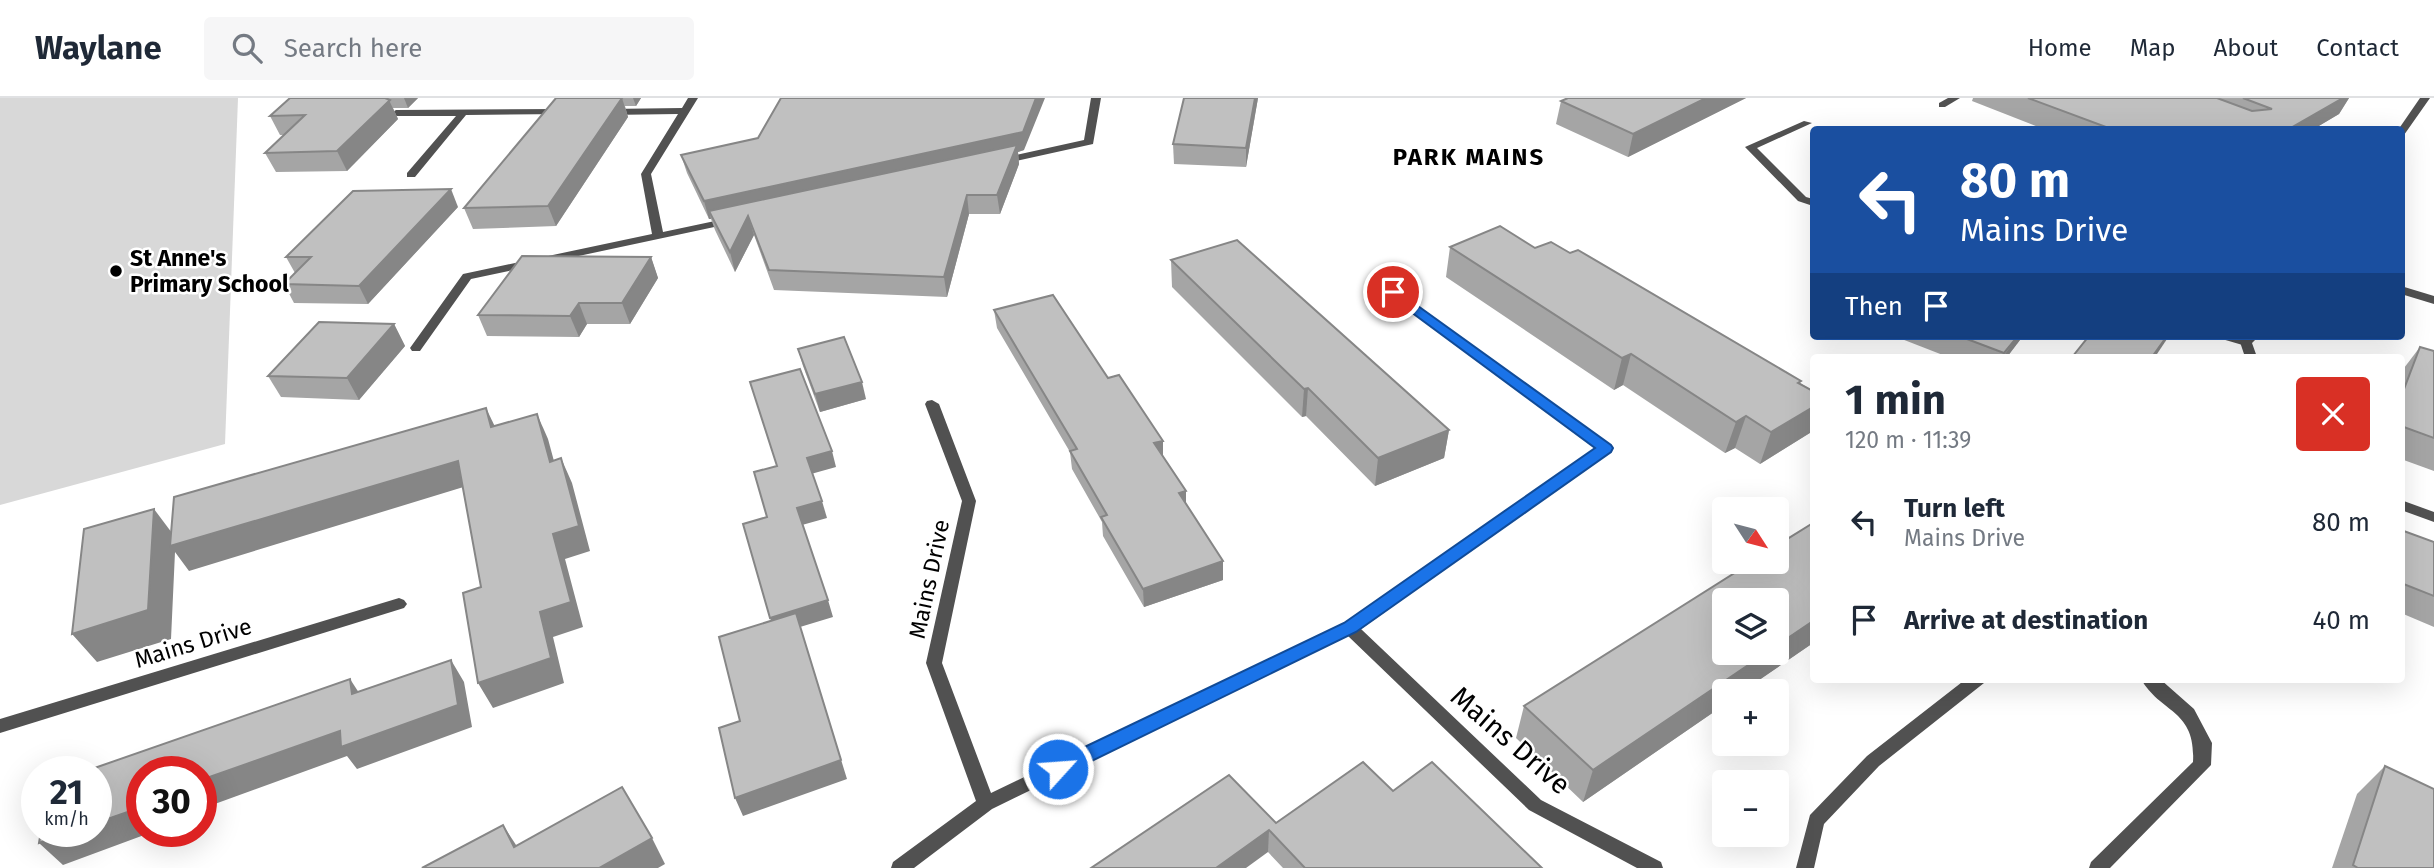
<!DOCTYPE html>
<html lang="en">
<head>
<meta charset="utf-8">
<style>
	body { margin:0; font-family:"Fira Sans",sans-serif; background:#f6f6f7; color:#1f2937; height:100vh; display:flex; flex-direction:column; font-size:26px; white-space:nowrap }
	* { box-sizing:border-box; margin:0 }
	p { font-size:23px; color:#747a83 }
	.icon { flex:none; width:38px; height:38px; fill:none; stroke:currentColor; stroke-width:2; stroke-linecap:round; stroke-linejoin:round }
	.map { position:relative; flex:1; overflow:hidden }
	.details { position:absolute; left:1810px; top:256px; width:595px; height:329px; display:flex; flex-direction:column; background:#fff; border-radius:7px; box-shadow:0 7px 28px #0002 }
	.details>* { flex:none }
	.guide { position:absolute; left:1810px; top:28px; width:595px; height:214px; border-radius:7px; box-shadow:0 7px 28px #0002; background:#1a4fa0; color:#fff; overflow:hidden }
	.needle { width:46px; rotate:126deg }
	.buttons { position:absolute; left:1712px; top:399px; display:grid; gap:14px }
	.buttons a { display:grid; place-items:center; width:77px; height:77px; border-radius:7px; background:#fff; box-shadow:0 7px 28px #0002; font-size:35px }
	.speed { position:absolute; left:21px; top:658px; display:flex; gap:14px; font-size:35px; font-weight:700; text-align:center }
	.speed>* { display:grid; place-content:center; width:91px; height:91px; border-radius:50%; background:#fff; box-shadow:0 7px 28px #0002; line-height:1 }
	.speed small { font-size:18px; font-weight:400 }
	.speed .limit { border:10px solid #d22; background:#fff; color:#111 }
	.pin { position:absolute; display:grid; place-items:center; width:60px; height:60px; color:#fff; margin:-30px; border:4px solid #fff; border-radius:50%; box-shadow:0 2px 7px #0007 }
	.me { position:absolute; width:77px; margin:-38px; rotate:64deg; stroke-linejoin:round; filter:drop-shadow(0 0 5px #0008) }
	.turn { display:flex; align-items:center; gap:24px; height:147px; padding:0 35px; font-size:32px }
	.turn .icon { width:91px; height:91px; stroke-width:2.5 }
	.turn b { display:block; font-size:49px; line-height:60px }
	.then { display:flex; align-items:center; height:66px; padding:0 35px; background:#0003; gap:14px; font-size:26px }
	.round { display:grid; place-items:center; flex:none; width:74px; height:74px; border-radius:7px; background:#f6f6f7 }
	.summary { display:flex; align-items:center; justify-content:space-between; height:119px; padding:0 35px }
	h1 { font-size:42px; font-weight:700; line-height:52px }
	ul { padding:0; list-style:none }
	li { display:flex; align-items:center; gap:21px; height:98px; padding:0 35px }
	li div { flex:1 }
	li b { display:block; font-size:26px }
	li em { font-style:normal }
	header { display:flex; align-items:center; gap:42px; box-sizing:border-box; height:98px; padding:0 35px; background:#fff; border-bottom:2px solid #e0e1e3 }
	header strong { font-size:33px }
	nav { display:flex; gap:38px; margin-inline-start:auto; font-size:24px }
	.search { width:490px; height:63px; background:#f6f6f7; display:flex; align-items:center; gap:18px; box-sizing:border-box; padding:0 24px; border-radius:7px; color:#747a83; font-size:26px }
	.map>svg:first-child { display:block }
	.green { fill:#d8d8d8 }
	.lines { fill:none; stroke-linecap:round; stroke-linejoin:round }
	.service { fill:#515151; fill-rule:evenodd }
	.minor { fill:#515151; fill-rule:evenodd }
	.tertiary { fill:#515151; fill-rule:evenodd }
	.wall { fill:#a5a5a5 }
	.shaded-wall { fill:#868686 }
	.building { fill:#c0c0c0; stroke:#868686; stroke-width:2 }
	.route { fill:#1a73e8; stroke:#114b97; stroke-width:2 }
	.poi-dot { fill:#000; stroke:#fff; stroke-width:2.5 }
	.labels { text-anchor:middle; stroke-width:5; stroke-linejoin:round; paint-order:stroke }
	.poi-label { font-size:23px; font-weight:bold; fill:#000; stroke:#fff; text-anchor:start }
	.street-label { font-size:23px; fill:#000; stroke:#fff }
	.far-district-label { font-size:24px; font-weight:bold; letter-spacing:2px; fill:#000; stroke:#fff }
	.near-street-label { font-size:28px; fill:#000; stroke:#fff }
</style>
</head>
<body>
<header>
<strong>Waylane</strong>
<div class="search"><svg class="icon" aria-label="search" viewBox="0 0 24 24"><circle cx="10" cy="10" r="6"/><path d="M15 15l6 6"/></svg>Search here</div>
<nav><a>Home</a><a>Map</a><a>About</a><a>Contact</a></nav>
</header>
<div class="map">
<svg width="2434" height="770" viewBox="0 0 2434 770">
	<rect width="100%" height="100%" fill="#fff"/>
	<polygon class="green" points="0,0 238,0 225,346 0,407"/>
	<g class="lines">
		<path class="service" d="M2141,581H2160L2194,611L2212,645L2211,667L2110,770H2089L2091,764L2193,664C2196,611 2161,616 2141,581Z"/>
		<g class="minor">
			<polygon points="688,0 698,0 651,76 663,134 729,120 734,123 733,125 471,181 420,253 412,253 410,250 463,176 652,136 641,76 678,16 608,17 603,14 608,11 682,10"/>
			<polygon points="1091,0 1101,0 1093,46 1002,66 997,63 1002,60 1084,42"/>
			<polygon points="1948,0 1960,0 1945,9 1939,9 1939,5"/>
			<polygon points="563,11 568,14 566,16 466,17 415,79 407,79 407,75 456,18 396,18 391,15 396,12"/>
			<polygon points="1804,23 1812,25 1757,50 1806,99 1813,101 1813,108 1798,103 1745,49"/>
			<polygon points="2401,188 2434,198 2434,206 2401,196"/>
			<polygon points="1393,190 1613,350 1361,531 1541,702 1661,764 1663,770 1637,770 1529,712 1348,538 992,711 914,770 891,770 893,764 976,703 926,565 962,403 925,306 927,303 932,302 939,306 976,403 942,565 991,695 1344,526 1597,350 1389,196 1387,194"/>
			<polygon points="2220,238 2239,238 2252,244 2246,248 2222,241"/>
			<polygon points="2401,402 2434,414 2434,424 2401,412"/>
			<polygon points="399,500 404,502 407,506 404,510 0,635 0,621"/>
		</g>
		<g class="tertiary">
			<polygon points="2420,0 2430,0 2404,37 2401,38 2401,32 2398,32"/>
			<polygon points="2246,238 2259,238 2252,245 2257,259 2245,259 2240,244"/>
			<polygon points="1966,581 1986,581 1984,585 1879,668 1824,726 1814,770 1796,770 1810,717 1867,658"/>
		</g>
	</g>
	<g class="wall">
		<polygon points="290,0 418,0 408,10 393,10 398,21 347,73 276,74 265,55 284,37 280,37 270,18"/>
		<polygon points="556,0 641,0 636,8 625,8 628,19 556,128 473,131 464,110"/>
		<polygon points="1184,0 1258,0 1246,69 1174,66 1173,46"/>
		<polygon points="1568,0 1746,0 1628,59 1556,26 1561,3"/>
		<polygon points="1973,0 2349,0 2339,16 2312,32 2046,32 1972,3"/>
		<polygon points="1024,52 1018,54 1019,66 1000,116 969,116 947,199 774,192 754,137 735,174 715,132 711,121 709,121 687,75 681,57"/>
		<polygon points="458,109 368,206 294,205 284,186 295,175 286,159"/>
		<polygon points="1450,149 1535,150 1570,155 1801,283 1800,285 1813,293 1813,333 1760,366 1735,350 1725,355 1623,287 1614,292 1446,179"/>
		<polygon points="651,159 658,180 630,226 587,226 579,239 487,238 478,217"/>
		<polygon points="1171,162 1449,332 1444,360 1375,388 1306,318 1302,319 1172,189"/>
		<polygon points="994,212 1108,280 1163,359 1186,406 1223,463 1223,482 1144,509 1103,438 1102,424 1072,371 1070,354 997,230"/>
		<polygon points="394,226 405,248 359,302 281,299 268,278"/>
		<polygon points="1894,238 2023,238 2007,259 1948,259"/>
		<polygon points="2420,249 2434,253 2434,373 2401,361 2401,274"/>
		<polygon points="798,251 866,301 820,314 803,268"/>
		<polygon points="2401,432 2434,444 2434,529 2401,515"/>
		<polygon points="1813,545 1743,593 1724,593 1724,607 1583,704 1516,640 1524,608"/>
		<polygon points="2385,668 2434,770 2332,770 2357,696"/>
		<polygon points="1393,693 1542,770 1283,770 1268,754 1091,770 1276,725"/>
	</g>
	<g class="shaded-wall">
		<polygon points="382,0 388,0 398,21 347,73 337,53"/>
		<polygon points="404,0 418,0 408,10"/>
		<polygon points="622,0 628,19 556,128 548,108"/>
		<polygon points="633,0 641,0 636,8"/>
		<polygon points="1036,0 1045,0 1024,52 1018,54 1019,66 1000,116 997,97 1014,55 709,113 711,121 709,121 704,103"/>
		<polygon points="1255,0 1258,0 1246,69 1246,50"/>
		<polygon points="1706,0 1746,0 1628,59 1633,36"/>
		<polygon points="2343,0 2349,0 2339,16 2312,32 2287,32"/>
		<polygon points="451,91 458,109 368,206 359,188"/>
		<polygon points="967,97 969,116 947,199 944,179"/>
		<polygon points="748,118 754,137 735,174 730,154"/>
		<polygon points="651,159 658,180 630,226 622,205"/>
		<polygon points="579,205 587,226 579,239 570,218"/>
		<polygon points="394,226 405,248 359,302 347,280"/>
		<polygon points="2018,238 2023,238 2007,259 2003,259"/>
		<polygon points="2167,238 2169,238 2155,259 2152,259"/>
		<polygon points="1631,256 1623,287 1614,292 1622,260"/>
		<polygon points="862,284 866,301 820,314 815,296"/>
		<polygon points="1308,290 1306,318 1302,319 1304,291"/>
		<polygon points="1813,309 1813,333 1760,366 1771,334"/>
		<polygon points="486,310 498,335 491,329"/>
		<polygon points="537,316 548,341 561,389 550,364"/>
		<polygon points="1746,318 1735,350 1725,355 1736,324"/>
		<polygon points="1449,332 1444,360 1375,388 1378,360"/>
		<polygon points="1163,343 1163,361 1154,345"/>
		<polygon points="832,353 836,369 811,376 807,360"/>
		<polygon points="561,360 572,385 590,453 565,461 583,529 553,539 564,585 493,610 478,585 540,514 553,436"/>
		<polygon points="458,363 470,387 189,473 175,454 171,541 97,564 72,536 154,411 175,439"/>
		<polygon points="1186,393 1186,411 1179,395"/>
		<polygon points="822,403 827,420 802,427 797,410"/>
		<polygon points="1223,463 1223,482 1144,509 1143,491"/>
		<polygon points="828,502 833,519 800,529 847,681 743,718 735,700 776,537 770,520"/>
		<polygon points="1813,523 1813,545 1743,593 1724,593 1724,607 1583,704 1593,672 1766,555 1776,555 1776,548"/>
		<polygon points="451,562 464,584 472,629 357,671 347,658 201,711 201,682"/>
		<polygon points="350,581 365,604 352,596"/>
		<polygon points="142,709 142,733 155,733 63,767 39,745 73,733 96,733 96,725"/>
		<polygon points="503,727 520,753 514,749"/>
		<polygon points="1269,732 1268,754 1246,770 1216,770"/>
		<polygon points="652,740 665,766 658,770 599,770"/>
	</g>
	<g class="building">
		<polygon points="290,0 385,0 390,2 337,53 265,55 305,17 270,18"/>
		<polygon points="556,0 622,0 548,108 464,110"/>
		<polygon points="781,0 1036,0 1023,34 704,103 681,57 758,40"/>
		<polygon points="1184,0 1255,0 1246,50 1173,46"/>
		<polygon points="1568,0 1706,0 1633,36 1561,3"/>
		<polygon points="2028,0 2217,0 2252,13 2272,11 2243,0 2343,0 2287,32 2114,32"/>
		<polygon points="1017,47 997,97 967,97 944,179 769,172 748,118 730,154 709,113"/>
		<polygon points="451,91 359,188 284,186 311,159 286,159 353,93"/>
		<polygon points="1500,128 1535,150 1551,144 1570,155 1578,152 1801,283 1798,285 1813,293 1813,309 1771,334 1746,318 1736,324 1631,256 1622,260 1450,149"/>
		<polygon points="1237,142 1449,332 1378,360 1308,290 1304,291 1171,162"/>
		<polygon points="522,158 651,159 622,205 579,205 570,218 478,217"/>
		<polygon points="1053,197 1108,280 1119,277 1163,343 1154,345 1186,393 1179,395 1223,463 1143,491 1101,419 1107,417 1070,353 1077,351 994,212"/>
		<polygon points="319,224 394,226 347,280 268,278"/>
		<polygon points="1959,238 2018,238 2004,255"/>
		<polygon points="2089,238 2167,238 2152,259 2073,258"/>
		<polygon points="844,239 862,284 815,296 798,251"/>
		<polygon points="2420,249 2434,253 2434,340 2401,328 2401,299"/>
		<polygon points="800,271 832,353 807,360 822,403 797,410 828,502 770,520 743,426 767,419 754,374 777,368 750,284"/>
		<polygon points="486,310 491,329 537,316 550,364 561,360 579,428 553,436 571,504 540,514 551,560 478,585 463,495 481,489 458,363 170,448 174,399"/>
		<polygon points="154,411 148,512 72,536 84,431"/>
		<polygon points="1813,425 1813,523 1776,548 1776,502 1724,502 1724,555 1766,555 1593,672 1524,608 1752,464 1776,464 1776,448"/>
		<polygon points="2401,432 2434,444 2434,498 2401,485"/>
		<polygon points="796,515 841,662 735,700 719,630 740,623 719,539"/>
		<polygon points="451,562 458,607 341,649 340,633 201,682 201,674 142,674 142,709 96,725 96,674 83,674 350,581 352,596"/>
		<polygon points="1363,664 1393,693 1432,664 1542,770 1305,770 1269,732 1216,770 1091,770 1229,677 1276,725"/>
		<polygon points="2385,668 2434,691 2434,770 2358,770 2353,767"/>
		<polygon points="622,689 652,740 599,770 422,770 503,727 514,749"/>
		<polygon points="41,733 73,733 39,745"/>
	</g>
	<polygon class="route" points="1393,190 1611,347 1613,350 1611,354 1356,534 1065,676 1058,679 1051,676 1049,671 1051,665 1344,525 1595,350 1388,197 1388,191"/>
	<circle class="poi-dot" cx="116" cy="173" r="7"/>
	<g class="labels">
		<g class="poi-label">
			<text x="130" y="168">St Anne's<tspan x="130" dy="26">Primary School</tspan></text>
		</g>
		<g class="street-label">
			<text transform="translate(929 481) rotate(-78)" y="8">Mains Drive</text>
			<text transform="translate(193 545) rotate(-17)" y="8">Mains Drive</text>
		</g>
		<g class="far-district-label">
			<text x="1469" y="67">PARK MAINS</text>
		</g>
		<g class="near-street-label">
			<text transform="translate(1511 642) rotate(41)" y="10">Mains Drive</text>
		</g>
	</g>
</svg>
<div class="buttons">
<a><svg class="needle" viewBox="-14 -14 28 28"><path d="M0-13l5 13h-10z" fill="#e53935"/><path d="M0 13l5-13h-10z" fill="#747a83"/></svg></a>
<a><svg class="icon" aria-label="layers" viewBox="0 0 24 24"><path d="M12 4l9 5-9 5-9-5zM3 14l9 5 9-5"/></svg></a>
<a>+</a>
<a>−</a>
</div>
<div class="speed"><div>21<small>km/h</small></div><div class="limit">30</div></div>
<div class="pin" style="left:1393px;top:194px;background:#d93025"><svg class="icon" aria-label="arrive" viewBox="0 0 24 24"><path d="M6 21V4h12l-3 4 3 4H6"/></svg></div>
<svg class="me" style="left:1058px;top:671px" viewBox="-20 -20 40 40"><circle r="17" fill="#1a73e8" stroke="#fff" stroke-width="3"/><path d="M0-11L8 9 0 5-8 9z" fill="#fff"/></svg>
<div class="guide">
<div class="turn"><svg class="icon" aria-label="left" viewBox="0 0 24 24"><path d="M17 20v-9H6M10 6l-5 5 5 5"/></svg><div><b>80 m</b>Mains Drive</div></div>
<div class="then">Then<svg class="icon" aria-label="arrive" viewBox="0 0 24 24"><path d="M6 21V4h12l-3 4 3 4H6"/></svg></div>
</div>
<section class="details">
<div class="summary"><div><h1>1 min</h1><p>120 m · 11:39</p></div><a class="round" style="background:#d93025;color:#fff"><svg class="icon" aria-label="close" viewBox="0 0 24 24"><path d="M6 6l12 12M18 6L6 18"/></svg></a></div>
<ul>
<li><svg class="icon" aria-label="left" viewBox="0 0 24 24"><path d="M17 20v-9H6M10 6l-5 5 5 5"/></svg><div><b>Turn left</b><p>Mains Drive</p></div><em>80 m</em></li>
<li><svg class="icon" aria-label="arrive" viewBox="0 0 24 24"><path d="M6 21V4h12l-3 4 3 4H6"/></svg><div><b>Arrive at destination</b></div><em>40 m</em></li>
</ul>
</section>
</div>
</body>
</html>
